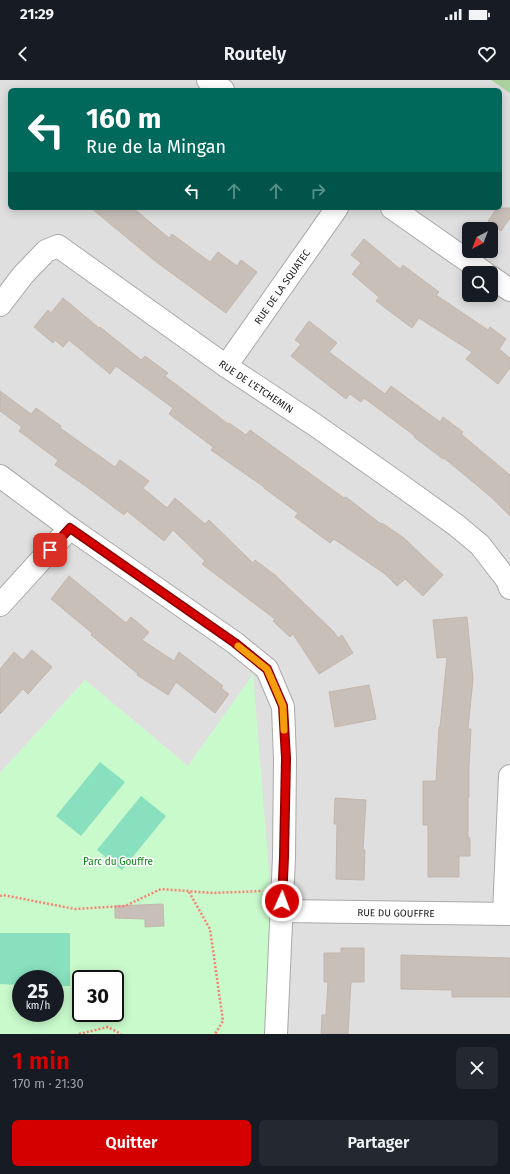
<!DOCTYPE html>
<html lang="fr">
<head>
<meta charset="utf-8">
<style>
	body { margin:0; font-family:"Fira Sans",sans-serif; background:#242831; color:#f1f3f6; height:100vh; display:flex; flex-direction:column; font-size:15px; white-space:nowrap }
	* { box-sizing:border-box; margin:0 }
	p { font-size:13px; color:#9ea1a6 }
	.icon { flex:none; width:22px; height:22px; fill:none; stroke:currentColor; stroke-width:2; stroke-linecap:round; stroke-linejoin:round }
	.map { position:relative; height:954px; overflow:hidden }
	.drawer { display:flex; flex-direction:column; background:#171b24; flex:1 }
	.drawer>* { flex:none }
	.top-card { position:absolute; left:8px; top:8px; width:494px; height:122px; border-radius:6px; box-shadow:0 2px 10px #0003; background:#00695c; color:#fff; overflow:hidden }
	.needle { width:26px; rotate:222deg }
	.fabs { position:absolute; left:462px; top:142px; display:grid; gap:8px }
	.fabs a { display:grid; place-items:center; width:36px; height:36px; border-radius:6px; background:#171b24; box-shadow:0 2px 10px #0003; font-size:20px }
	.speed { position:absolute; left:12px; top:890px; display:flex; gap:8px; font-size:20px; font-weight:700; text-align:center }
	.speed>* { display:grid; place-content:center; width:52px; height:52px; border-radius:50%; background:#171b24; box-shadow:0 2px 10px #0003; line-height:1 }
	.speed small { font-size:10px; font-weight:400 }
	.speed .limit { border:2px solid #111; border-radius:6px; background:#fff; color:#111 }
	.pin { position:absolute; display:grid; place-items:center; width:34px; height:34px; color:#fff; margin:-17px; border-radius:8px; box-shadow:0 2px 6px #0006 }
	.me { position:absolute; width:44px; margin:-22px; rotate:2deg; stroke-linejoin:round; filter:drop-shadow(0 0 3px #0008) }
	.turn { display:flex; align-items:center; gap:14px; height:84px; padding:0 12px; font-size:18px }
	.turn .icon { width:52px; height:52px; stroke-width:2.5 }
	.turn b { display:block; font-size:28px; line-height:34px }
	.lanes { display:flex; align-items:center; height:38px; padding:0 12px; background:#0003; justify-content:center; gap:20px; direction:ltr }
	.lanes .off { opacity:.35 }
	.round { display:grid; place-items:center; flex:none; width:42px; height:42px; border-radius:6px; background:#242831 }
	.overview { display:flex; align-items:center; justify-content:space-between; height:68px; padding:0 12px }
	h1 { font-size:24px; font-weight:600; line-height:30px; color:#d40000 }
	.button { display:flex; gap:8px; margin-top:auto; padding:8px 12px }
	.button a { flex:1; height:46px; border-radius:6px; background:#d40000; color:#fff; font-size:16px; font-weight:600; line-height:46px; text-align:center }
	.button a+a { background:#242831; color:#f1f3f6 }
	.status { display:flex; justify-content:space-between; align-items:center; height:28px; padding:0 20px; background:#171b24; direction:ltr }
	.status svg { height:11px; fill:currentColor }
	header { display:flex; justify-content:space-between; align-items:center; height:52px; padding:0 12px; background:#171b24; font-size:18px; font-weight:600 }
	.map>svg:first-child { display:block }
	.residential { fill:#e0dfdf; fill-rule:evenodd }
	.forest { fill:#add19e }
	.park { fill:#c8facc; fill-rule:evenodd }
	.pitch { fill:#88e0be }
	.building { fill:#c7bfb8; stroke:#c4b6ab }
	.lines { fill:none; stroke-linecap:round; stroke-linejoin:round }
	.street-casing { stroke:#a9a9a9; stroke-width:24 }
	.path { stroke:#fa8072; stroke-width:2.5; stroke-dasharray:2 2; stroke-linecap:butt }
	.street { stroke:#fff; stroke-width:22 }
	.route-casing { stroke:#8a0000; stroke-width:10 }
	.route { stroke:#d40000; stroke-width:7 }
	.slow { stroke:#f59e0b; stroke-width:7 }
	.labels { text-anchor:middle; stroke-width:3; stroke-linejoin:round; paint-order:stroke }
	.street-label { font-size:10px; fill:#222; stroke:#fff }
	.park-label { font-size:10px; fill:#0c8416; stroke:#fff }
</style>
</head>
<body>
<div class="status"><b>21:29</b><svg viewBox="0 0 49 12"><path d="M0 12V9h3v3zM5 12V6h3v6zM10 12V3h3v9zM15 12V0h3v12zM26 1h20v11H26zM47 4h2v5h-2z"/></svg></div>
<header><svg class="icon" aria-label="back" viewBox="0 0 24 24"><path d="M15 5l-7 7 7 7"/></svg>Routely<svg class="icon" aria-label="heart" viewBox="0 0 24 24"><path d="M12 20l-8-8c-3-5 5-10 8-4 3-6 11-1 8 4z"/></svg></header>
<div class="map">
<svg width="510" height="954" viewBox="0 0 510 954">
	<rect width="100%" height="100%" fill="#f2efe9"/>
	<path class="residential" d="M0,0H491L510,13V954H267L253,595L188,686L85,600L0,693ZM10,10H500V128H10ZM469,149H491V171H469ZM469,193H491V215H469Z"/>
	<polygon class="forest" points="491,0 510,0 510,13"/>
	<path class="park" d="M253,594L272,828L267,954H0V693L85,600L188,686ZM21,899H55V933H21ZM81,899H115V933H81Z"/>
	<g class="pitch">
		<polygon points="100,682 125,702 81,756 56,736"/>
		<polygon points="141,716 166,736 122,790 97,770"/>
		<polygon points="0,853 70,853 70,906 55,906 55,899 21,899 21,905 0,904"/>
	</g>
	<g class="building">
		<polygon points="91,128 133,128 169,158 172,154 210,182 218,172 237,186 241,180 257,192 226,233 155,181"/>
		<polygon points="497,128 510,128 510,138 501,151 488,141"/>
		<polygon points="364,159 400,189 403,185 439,212 436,215 488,250 490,247 506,259 499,269 510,278 510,288 498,304 466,279 472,272 419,238 412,248 376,221 379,217 352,194 361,183 351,175"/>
		<polygon points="63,218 99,248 100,247 141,280 145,276 168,293 165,296 228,344 229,343 246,355 250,350 344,418 346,417 381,444 382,443 404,458 443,495 423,516 405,499 397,506 385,494 334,459 330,463 295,437 298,433 264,408 264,407 211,370 213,367 169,334 173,328 116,286 110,294 69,260 63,267 55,260 53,263 34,247 48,230 51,233"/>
		<polygon points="309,241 337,263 329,272 385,314 391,306 440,342 443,337 463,352 461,354 510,395 510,436 491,417 444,378 443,379 414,357 415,356 364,318 361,322 350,314 346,319 291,276 301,264 295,260"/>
		<polygon points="0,311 31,334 36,328 61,346 60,348 115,387 120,380 149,401 143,408 167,428 175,418 205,444 209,440 253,483 255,480 275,495 334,552 338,558 342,555 353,573 319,594 293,554 290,557 273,541 275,539 202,484 205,481 173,450 164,461 127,431 124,435 87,407 55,385 58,380 19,351 22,347 0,331"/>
		<polygon points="69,496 126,543 131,537 149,552 142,560 174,581 179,572 223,606 221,608 229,614 215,633 176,602 168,615 137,595 138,594 91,555 92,553 51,519"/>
		<polygon points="467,537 473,599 468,649 471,649 469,687 469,717 468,717 468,758 470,758 470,776 459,776 459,797 428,797 428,745 423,745 423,701 436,701 439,647 440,647 447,577 437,578 433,540"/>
		<polygon points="32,570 52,587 28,614 23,609 0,634 0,589 14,572 23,580"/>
		<polygon points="369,605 376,639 335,647 329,612"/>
		<polygon points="335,718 366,720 363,770 365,770 364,800 336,799 337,744 334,744"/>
		<polygon points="163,824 164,846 145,847 145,839 115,838 115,826"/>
		<polygon points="341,868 364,868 364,902 351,902 348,954 321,954 322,935 326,935 328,902 324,902 324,873 341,873"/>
		<polygon points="401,875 510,878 510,917 452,917 452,910 401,909"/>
	</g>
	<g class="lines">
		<g class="street-casing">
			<g id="street">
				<polyline points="208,0 223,10"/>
				<polyline points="392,128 485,193"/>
				<polyline points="491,197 510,210"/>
				<path id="s1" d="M0,225L23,195L46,171L58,166L226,286L315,345L399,404L456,445L480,465L507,500L510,508"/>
				<path id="s2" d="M226,286L337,128"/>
				<polyline points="0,396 70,448 235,563 267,589 283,627 285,679 284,777 276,954"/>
				<polyline points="0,525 70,448"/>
				<path id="s3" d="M282,831L510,834"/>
				<polyline points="504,834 510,696"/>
			</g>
		</g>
		<g class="path">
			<polyline points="189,812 210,849 223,941 215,954"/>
			<polyline points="0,816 3,815 75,829 125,826 161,809 213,813 262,811"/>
			<polyline points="79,954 108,947 121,954"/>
		</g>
		<use href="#street" class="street"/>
	</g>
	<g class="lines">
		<g class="route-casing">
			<polyline id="route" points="50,470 70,448 235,563 267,589 283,626 286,678 284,777 282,821"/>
		</g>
		<use href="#route" class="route"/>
		<polyline class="slow" points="238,566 267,589 283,626 284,650"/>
	</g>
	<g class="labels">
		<g class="street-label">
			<text dy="4" stroke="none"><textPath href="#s2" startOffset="97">RUE DE LA SQUATEC</textPath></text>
			<text dy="4" stroke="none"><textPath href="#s1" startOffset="327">RUE DE L'ETCHEMIN</textPath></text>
			<text dy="4" stroke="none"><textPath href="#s3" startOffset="114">RUE DU GOUFFRE</textPath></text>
		</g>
		<g class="park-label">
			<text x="118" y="785">Parc du Gouffre</text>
		</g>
	</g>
</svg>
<div class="fabs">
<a><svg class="needle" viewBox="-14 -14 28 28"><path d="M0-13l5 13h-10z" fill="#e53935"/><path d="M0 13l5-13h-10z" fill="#9ea1a6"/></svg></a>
<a><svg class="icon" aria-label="search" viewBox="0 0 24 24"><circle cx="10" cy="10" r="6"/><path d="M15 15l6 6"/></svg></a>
</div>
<div class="speed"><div>25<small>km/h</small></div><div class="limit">30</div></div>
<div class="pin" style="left:50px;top:470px;background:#d93025"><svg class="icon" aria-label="arrive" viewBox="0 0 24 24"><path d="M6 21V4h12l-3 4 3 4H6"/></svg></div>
<svg class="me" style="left:282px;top:821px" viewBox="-20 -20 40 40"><circle r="17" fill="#d40000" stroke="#fff" stroke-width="3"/><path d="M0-11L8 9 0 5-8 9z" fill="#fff"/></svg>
<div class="top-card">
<div class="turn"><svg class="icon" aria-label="left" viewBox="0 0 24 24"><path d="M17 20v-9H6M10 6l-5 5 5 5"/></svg><div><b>160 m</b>Rue de la Mingan</div></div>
<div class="lanes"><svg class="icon" aria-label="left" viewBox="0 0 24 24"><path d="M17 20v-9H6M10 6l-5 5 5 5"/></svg><svg class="icon off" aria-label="ahead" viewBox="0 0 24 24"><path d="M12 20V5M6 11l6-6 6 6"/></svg><svg class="icon off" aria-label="ahead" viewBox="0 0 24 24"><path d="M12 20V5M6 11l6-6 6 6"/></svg><svg class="icon off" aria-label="right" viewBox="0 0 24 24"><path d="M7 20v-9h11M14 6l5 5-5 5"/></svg></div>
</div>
</div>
<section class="drawer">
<div class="overview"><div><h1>1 min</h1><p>170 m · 21:30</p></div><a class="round"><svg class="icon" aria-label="close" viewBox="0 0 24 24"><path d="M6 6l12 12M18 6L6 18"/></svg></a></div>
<div class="button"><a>Quitter</a><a>Partager</a></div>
</section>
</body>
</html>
